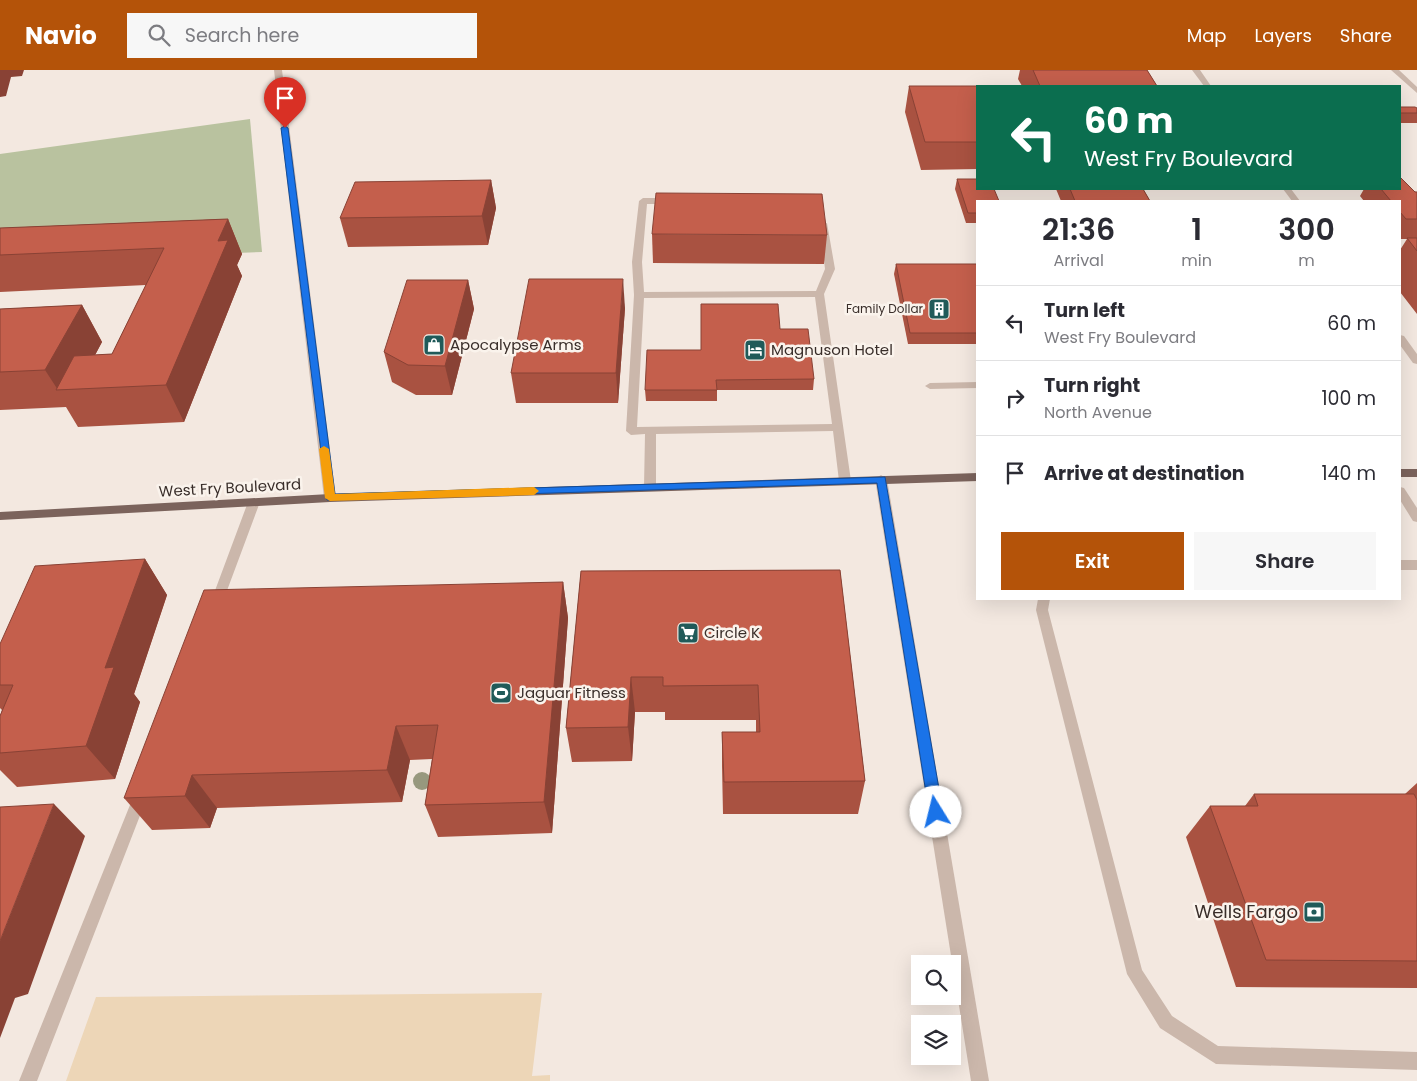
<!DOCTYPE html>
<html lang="en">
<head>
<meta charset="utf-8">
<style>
	body { margin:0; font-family:Poppins,sans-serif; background:#f7f7f7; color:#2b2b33; height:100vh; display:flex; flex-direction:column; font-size:19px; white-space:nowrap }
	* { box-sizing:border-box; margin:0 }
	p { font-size:16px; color:#7c7c81 }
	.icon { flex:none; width:28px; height:28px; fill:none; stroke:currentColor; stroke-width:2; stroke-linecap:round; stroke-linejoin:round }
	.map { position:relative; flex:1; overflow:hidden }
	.details { position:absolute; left:976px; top:130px; width:425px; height:400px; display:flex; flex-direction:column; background:#fff; border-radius:0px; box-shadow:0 5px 20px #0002 }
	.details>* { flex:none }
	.hud { position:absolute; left:976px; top:15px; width:425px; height:105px; border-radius:0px; box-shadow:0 5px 20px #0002; background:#0b6e4f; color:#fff; overflow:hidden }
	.fabs { position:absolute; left:911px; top:885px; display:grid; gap:10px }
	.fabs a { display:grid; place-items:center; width:50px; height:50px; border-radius:0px; background:#fff; box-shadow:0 5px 20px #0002; font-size:25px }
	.pin { position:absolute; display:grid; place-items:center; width:42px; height:42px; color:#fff; margin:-51px -21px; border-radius:50% 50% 50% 0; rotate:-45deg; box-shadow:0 0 5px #0007 }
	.pin .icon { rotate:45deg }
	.me { position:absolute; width:55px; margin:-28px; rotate:351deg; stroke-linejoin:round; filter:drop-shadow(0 0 4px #0008) }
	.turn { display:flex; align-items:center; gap:18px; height:105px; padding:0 25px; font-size:22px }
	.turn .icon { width:65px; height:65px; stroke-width:2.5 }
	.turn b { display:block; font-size:35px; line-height:42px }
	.eta { display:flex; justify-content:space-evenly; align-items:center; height:85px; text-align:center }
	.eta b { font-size:30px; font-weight:600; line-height:35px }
	.button { display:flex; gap:10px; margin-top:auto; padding:10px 25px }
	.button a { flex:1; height:58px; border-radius:0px; background:#b45309; color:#fff; font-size:20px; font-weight:600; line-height:58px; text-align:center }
	.button a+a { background:#f7f7f7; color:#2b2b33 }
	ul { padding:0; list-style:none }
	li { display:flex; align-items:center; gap:15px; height:75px; padding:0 25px; border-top:1px solid #e1e1e2 }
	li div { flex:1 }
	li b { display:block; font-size:19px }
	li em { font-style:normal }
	header { display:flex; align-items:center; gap:30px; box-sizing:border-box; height:70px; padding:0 25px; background:#b45309; color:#fff }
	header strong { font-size:24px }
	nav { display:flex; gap:28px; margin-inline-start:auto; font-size:18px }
	.search { width:350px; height:45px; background:#f7f7f7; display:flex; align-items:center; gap:12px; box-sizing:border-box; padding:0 18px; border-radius:0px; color:#7c7c81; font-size:19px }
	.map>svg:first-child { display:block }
	.green { fill:#b9c29f }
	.sand { fill:#edd6b7 }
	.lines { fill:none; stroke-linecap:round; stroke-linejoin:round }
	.minor { fill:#cbb7ab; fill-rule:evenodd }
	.major { fill:#7b635c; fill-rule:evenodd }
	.tree { fill:#97987e }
	.wall { fill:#a95241 }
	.shaded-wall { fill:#894235 }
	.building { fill:#c45f4c; stroke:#894235 }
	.route { fill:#1a73e8; stroke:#114b97 }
	.slow { fill:#f59e0b }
	.labels { text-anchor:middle; stroke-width:5; stroke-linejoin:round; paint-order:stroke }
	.far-poi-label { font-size:12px; fill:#392e2a; stroke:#faf3ec; text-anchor:end }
	.poi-label { font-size:15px; fill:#392e2a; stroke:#faf3ec; text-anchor:start }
	.street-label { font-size:15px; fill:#392e2a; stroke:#faf3ec }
	.near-poi-label { font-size:18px; fill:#392e2a; stroke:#faf3ec; text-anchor:end }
</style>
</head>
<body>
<header>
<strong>Navio</strong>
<div class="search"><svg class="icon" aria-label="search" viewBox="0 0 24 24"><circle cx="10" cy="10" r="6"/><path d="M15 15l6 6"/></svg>Search here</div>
<nav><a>Map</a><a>Layers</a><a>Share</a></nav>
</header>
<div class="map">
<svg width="1417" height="1011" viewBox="0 0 1417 1011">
	<rect width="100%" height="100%" fill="#f3e8e0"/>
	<polygon class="green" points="250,49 262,182 0,192 0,84"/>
	<polygon class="sand" points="542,923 532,1006 550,1005 550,1011 66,1011 96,927"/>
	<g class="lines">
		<g class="minor">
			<polygon points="274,0 282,0 336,428 330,432 324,428"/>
			<polygon points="1192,0 1200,0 1211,16 1204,16"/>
			<polygon points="1391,0 1399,0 1417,17 1417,23"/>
			<polygon points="1283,119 1291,119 1300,131 1292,131"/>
			<path d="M643,128H672L676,131L672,134H647L642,192L644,222L816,221L825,199L820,155L827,153L835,199L824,224L851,411L849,414H841L839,411L833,361L656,364V417L650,421L646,420L644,417L645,364L631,365L626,361L634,225L632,192L639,131ZM815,227L832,354L637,357L644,228Z"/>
			<polygon points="1400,265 1404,266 1417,284 1417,294 1413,293 1400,275"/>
			<polygon points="978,312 978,318 930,319 925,316 930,313"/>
			<polygon points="881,405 887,409 989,1011 971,1011 875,409"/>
			<polygon points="1400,417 1404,418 1417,438 1417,452 1413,451 1400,430"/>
			<polygon points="254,428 260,432 222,534 221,537 211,537 210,534 248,432"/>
			<rect x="1400" y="490" width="17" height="10"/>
			<polygon points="1038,529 1050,529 1048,540 1142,900 1172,946 1218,976 1417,982 1417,1000 1216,994 1160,958 1127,904 1036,540"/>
			<polygon points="141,718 146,720 148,725 37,1011 19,1011 134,725 136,720"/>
		</g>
		<g class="major">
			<rect x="1400" y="399" width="17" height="8"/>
			<polygon points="978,403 978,411 330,432 0,450 0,442 330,424"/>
		</g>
	</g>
	<circle class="tree" cx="422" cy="711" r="9"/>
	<g class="wall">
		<polygon points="1020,0 1147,0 1157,16 1022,16 1018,9"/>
		<polygon points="909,16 978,16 978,99 921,100 905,42"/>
		<polygon points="1400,37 1417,38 1417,53 1400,53"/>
		<polygon points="957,109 978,131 978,153 966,153 955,119"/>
		<polygon points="491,110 496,138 488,175 348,177 340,148"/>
		<polygon points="1056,119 1143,119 1150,131 1061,131"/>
		<polygon points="1364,119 1400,119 1417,122 1417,244 1400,222 1400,180 1407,169 1400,169 1400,131 1364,131 1360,126"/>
		<polygon points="228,149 242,184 237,195 242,206 184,352 78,357 66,337 0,340 0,239 82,235 102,272 95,285 112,284 146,215 0,222 0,158"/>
		<polygon points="652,164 827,165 824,194 653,193"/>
		<polygon points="896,194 978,194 978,274 908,274 894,204"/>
		<polygon points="468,210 474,239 452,325 416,325 392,312 384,282"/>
		<polygon points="625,238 618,333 516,333 511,303"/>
		<polygon points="780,259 814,309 813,320 717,320 717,331 646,331 645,320 701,280"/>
		<polygon points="145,489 167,525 134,624 140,632 115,709 17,717 0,700 0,646 2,640 0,638 0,574"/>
		<polygon points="840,500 865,711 858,744 723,744 722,696 722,662 756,662 756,650 665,650 665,642 635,642 632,691 572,692 566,658 581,501"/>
		<polygon points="563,512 568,548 552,763 438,767 425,735 432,689 410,690 402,732 217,738 210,758 152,760 124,728"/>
		<polygon points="1417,713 1417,918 1236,917 1186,767 1210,736 1245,736 1254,724 1405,724"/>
	</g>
	<g class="shaded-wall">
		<polygon points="0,0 24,0 22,6 11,7 6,26 0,27"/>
		<polygon points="491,110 496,138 488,175 482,146"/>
		<polygon points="228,149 242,184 237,195 242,206 184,352 166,315 218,171"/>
		<polygon points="623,209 625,238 618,333 616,303"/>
		<polygon points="468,210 474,239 452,325 445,296"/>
		<polygon points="82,235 102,272 77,319 58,320 45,300"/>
		<polygon points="145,489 167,525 134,624 140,632 115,709 86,676 105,598"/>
		<polygon points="563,512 568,548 552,763 544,732"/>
		<polygon points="631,607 635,642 632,691 628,657"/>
		<polygon points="396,656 410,690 402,732 387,700"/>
		<polygon points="192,705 217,738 210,758 185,726"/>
		<polygon points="54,734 85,766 28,924 15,928 0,968 0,871"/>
	</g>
	<g class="building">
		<polygon points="1033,0 1147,0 1157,16 1040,16"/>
		<polygon points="909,16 981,16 978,16 978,72 925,72"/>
		<polygon points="1400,37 1415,37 1417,38 1417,43 1400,43"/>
		<polygon points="1400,107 1415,122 1417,122 1417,149 1406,149 1400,142 1400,131 1391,131 1381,119 1400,119"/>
		<polygon points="957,109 978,109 978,119 994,119 999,131 978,131 978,143 968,143"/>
		<polygon points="491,110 482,146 340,148 355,112"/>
		<polygon points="1070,119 1143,119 1150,131 1075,131"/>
		<polygon points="656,123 822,124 827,165 652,164"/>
		<polygon points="228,149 218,171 228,170 166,315 56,320 74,286 112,284 164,178 0,185 0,158"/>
		<polygon points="1407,168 1417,168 1417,181"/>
		<polygon points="896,194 978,194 978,263 910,263"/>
		<polygon points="529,209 623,209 616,303 511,303"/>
		<polygon points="407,210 468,210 445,296 408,295 384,282"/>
		<polygon points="701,234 778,234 780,259 808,259 814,309 716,310 717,320 645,320 647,280 701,280"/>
		<polygon points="82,235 45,300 0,302 0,239"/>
		<polygon points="145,489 105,598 114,597 86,676 0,683 0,646 13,615 0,615 0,574 35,496"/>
		<polygon points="840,500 865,711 724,712 722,662 760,662 758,615 663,616 663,607 631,607 628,657 566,658 581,501"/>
		<polygon points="563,512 544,732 425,735 438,655 396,656 387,700 192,705 185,726 124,728 204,520"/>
		<polygon points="1254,724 1414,724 1417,730 1417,891 1266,890 1210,736 1258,736"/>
		<polygon points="54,734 0,871 0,737"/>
	</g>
	<polygon class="route" points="285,56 288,58 335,424 885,407 943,742 941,746 936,748 931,746 929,742 877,413 327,430 281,58"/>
	<polygon class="slow" points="324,376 329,379 335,424 534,417 539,421 534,425 330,431 325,428 319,379"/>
	<defs>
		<g id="building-square" transform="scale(1.125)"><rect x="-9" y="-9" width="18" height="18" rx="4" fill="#205a59" stroke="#faf3ec"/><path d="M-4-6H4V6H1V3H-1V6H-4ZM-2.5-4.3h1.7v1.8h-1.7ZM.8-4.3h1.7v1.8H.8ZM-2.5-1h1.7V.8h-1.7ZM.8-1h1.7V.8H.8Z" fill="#fff"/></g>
		<g id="shop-square" transform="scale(1.125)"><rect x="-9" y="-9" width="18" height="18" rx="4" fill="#205a59" stroke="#faf3ec"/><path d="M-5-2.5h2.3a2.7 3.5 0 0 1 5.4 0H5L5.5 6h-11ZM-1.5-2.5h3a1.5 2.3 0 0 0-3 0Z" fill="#fff"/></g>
		<g id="hotel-square" transform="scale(1.125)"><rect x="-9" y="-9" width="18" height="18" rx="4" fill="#205a59" stroke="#faf3ec"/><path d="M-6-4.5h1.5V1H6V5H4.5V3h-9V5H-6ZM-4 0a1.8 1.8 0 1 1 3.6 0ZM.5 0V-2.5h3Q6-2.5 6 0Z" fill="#fff"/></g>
		<g id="supermarket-square" transform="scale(1.125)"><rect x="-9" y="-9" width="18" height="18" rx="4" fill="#205a59" stroke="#faf3ec"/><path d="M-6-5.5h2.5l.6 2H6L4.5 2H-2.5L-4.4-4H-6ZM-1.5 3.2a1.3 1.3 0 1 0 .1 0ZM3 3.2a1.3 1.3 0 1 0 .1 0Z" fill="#fff"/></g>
		<g id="stadium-square" transform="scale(1.125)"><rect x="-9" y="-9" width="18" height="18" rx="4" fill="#205a59" stroke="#faf3ec"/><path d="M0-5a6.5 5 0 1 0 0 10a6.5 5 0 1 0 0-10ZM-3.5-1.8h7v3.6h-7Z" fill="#fff"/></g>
		<g id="bank-square" transform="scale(1.125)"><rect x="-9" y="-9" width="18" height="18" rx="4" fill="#205a59" stroke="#faf3ec"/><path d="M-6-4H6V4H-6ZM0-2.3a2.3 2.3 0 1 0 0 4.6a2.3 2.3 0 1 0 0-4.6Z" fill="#fff"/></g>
	</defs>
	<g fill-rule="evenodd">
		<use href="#building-square" x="939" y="239"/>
		<use href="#shop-square" x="434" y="275"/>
		<use href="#hotel-square" x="755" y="280"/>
		<use href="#supermarket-square" x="688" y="563"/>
		<use href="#stadium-square" x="501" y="623"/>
		<use href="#bank-square" x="1314" y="842"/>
	</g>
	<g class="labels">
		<g class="far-poi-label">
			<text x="923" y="243">Family Dollar</text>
		</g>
		<g class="poi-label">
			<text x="450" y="280">Apocalypse Arms</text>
			<text x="771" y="285">Magnuson Hotel</text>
			<text x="704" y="568">Circle K</text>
			<text x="517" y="628">Jaguar Fitness</text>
		</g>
		<g class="street-label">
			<text transform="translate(230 418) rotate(-3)" y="5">West Fry Boulevard</text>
		</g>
		<g class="near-poi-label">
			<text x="1298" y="848">Wells Fargo</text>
		</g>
	</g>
</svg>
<div class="fabs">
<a><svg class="icon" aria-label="search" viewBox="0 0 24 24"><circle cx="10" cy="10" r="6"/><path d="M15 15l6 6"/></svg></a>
<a><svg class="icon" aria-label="layers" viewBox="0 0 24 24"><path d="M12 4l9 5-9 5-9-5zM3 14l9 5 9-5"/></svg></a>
</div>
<div class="pin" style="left:285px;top:58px;background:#d93025"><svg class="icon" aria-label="arrive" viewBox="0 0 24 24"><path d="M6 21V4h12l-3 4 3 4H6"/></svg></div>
<svg class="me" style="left:936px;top:742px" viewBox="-20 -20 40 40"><circle r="19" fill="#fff"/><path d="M0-13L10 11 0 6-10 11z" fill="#1a73e8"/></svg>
<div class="hud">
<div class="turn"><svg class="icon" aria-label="left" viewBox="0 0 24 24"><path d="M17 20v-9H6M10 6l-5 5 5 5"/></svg><div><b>60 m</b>West Fry Boulevard</div></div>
</div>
<section class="details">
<div class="eta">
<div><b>21:36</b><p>Arrival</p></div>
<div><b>1</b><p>min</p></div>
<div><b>300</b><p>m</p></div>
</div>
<ul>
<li><svg class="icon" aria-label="left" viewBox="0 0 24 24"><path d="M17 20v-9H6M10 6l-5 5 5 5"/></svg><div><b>Turn left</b><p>West Fry Boulevard</p></div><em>60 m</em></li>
<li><svg class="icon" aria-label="right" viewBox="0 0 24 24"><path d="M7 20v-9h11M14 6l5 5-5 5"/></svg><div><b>Turn right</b><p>North Avenue</p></div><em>100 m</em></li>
<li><svg class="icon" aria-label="arrive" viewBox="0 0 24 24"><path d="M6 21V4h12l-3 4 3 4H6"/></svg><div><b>Arrive at destination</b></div><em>140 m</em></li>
</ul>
<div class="button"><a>Exit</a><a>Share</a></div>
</section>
</div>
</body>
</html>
